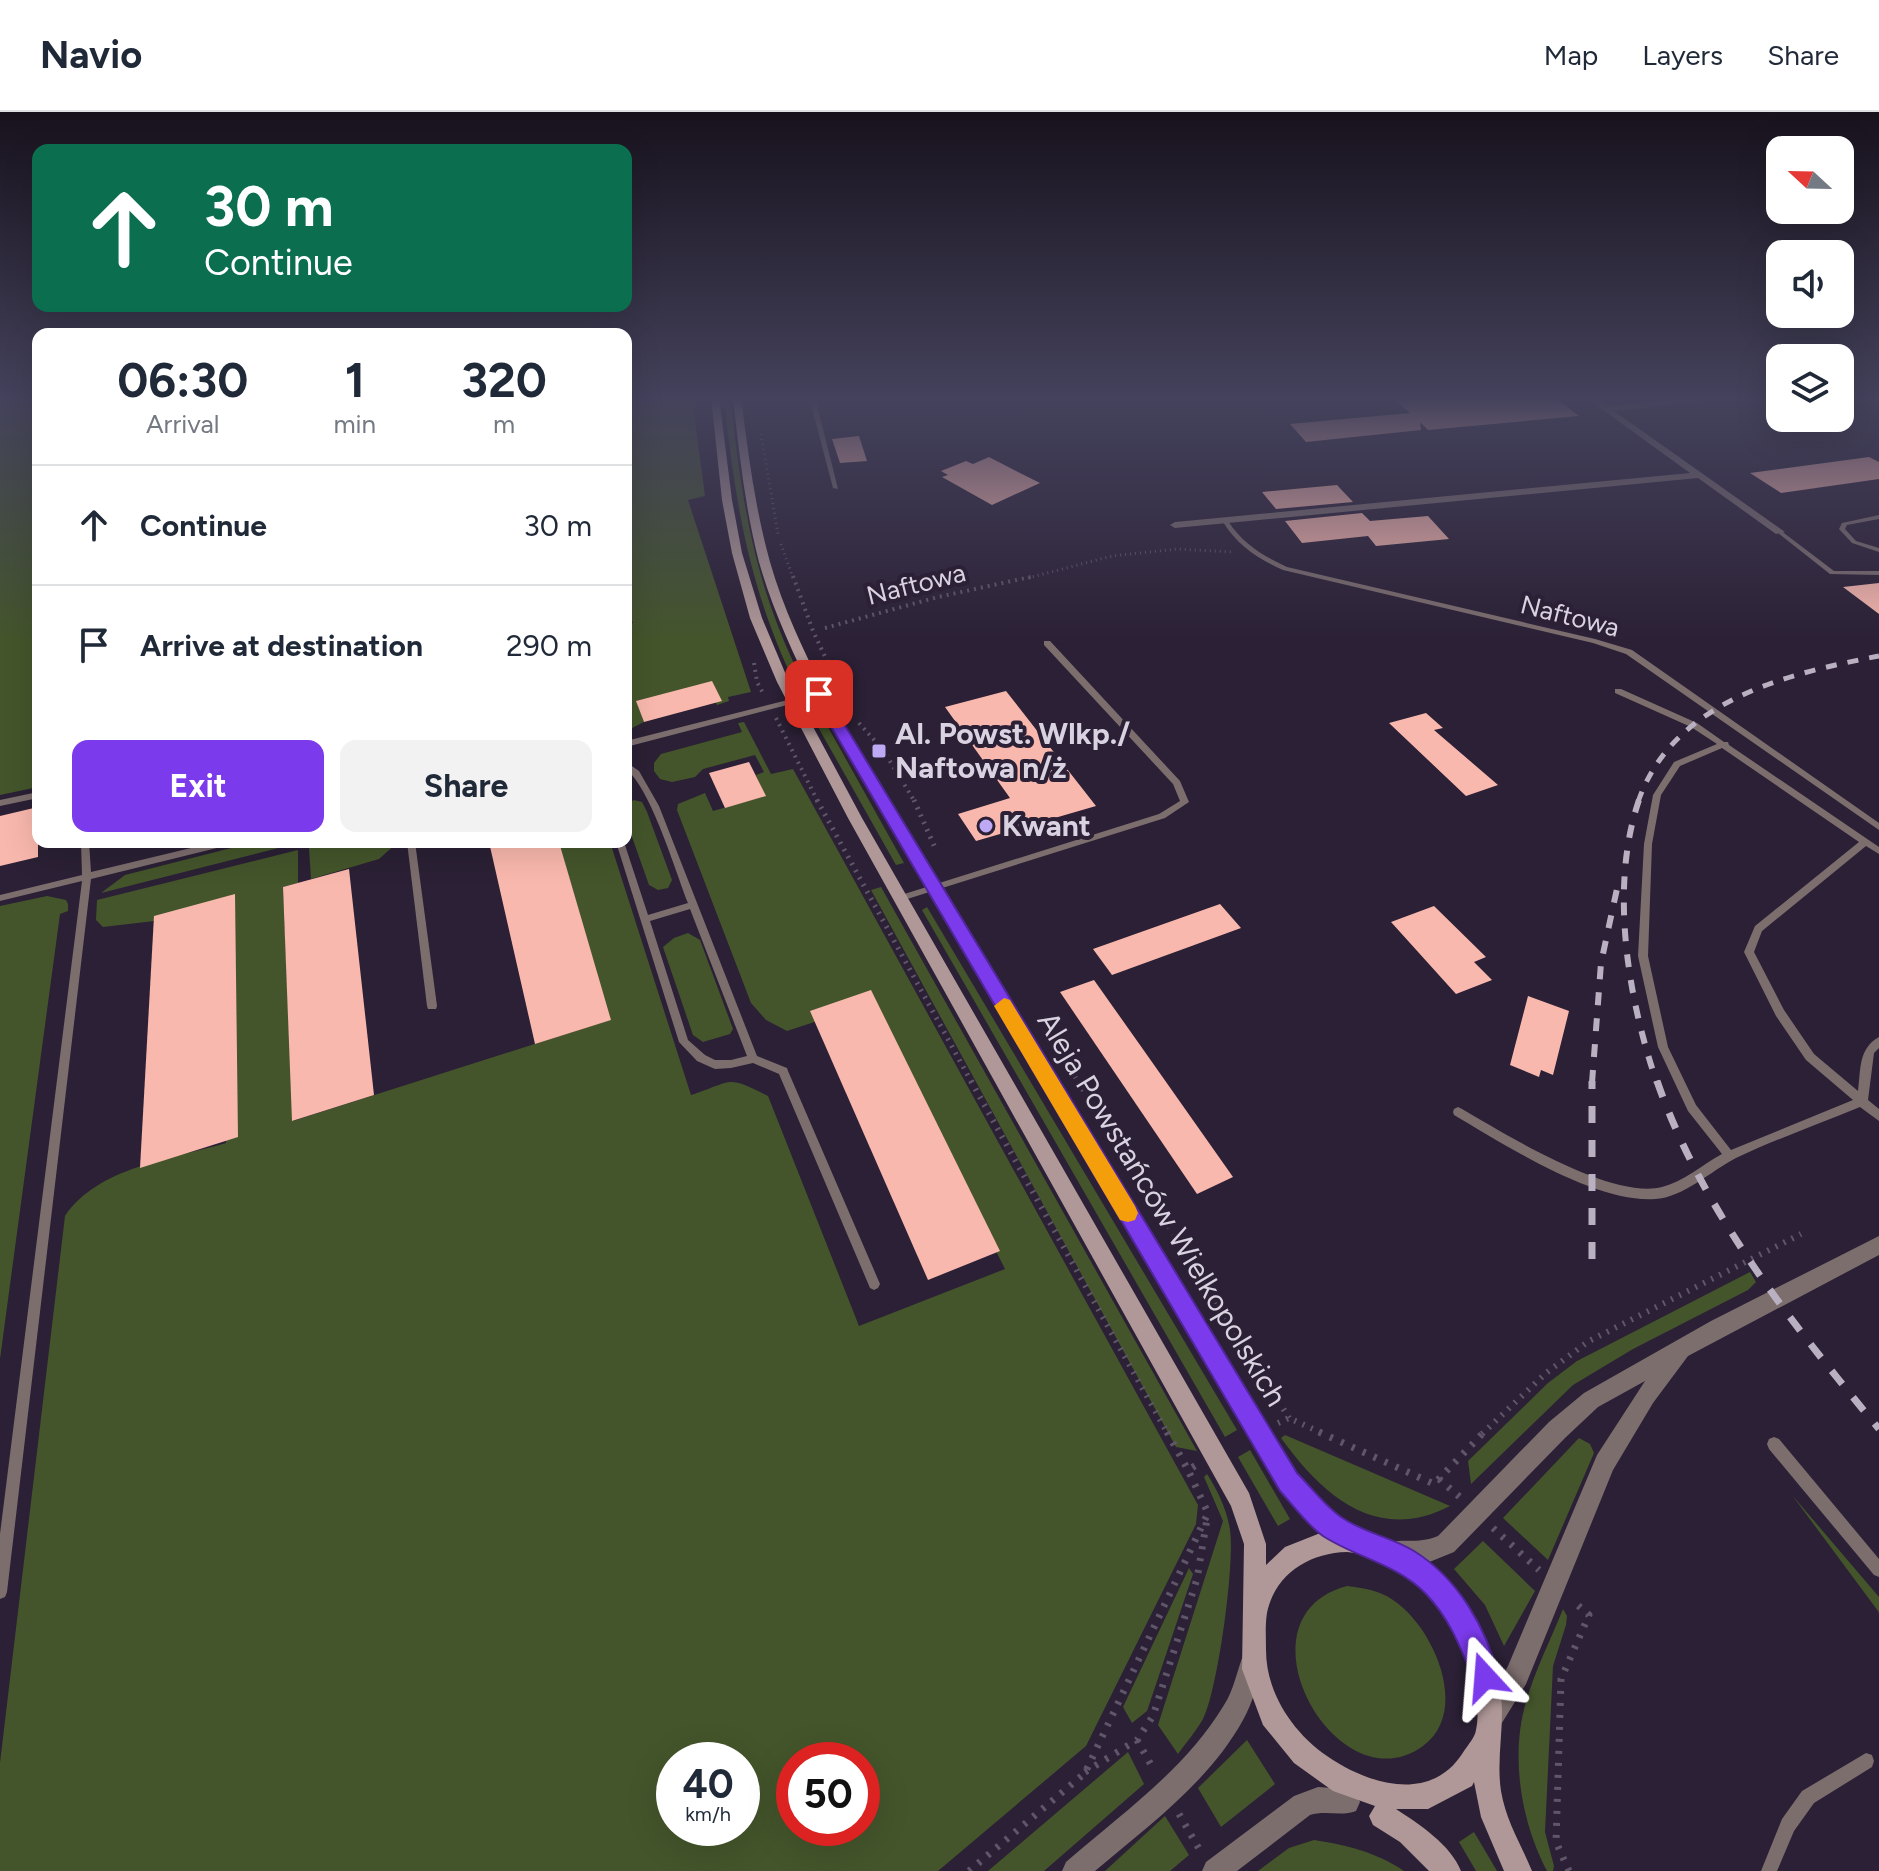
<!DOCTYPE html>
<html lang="en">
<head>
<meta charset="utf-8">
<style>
	body { margin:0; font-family:Figtree,sans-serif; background:#f2f2f3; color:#1f2937; height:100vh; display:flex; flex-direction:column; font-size:30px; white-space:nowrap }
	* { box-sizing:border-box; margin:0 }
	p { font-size:26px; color:#747a83 }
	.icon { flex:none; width:44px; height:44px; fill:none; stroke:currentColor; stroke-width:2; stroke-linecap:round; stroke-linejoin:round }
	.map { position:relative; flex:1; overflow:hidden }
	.panel { position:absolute; left:32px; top:216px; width:600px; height:520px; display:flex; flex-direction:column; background:#fff; border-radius:16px; box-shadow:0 8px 32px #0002 }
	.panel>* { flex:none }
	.hud { position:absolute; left:32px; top:32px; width:600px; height:168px; border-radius:16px; box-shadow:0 8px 32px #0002; background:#0b6e4f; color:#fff; overflow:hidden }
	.needle { width:52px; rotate:292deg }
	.tools { position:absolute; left:1766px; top:24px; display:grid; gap:16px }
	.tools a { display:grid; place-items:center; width:88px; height:88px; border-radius:16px; background:#fff; box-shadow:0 8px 32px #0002; font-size:40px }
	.speed { position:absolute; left:656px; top:1630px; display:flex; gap:16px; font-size:40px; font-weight:700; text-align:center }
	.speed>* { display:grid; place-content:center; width:104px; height:104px; border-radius:50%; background:#fff; box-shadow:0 8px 32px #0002; line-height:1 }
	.speed small { font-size:20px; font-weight:400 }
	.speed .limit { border:12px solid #d22; background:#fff; color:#111 }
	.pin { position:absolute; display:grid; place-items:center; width:68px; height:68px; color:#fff; margin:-34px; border-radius:16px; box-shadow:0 4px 12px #0006 }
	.me { position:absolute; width:88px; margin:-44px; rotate:341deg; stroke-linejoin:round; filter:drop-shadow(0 0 6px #0008) }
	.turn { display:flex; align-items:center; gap:28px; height:168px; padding:0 40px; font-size:36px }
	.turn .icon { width:104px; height:104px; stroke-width:2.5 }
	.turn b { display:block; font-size:56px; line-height:68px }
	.eta { display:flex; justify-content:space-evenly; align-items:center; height:136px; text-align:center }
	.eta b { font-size:48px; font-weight:700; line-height:56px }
	.action { display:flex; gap:16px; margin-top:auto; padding:16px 40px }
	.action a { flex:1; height:92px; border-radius:16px; background:#7c3aed; color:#fff; font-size:32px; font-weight:700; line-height:92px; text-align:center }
	.action a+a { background:#f2f2f3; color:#1f2937 }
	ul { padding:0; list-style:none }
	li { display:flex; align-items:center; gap:24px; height:120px; padding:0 40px; border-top:2px solid #e0e1e3 }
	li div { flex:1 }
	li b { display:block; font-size:30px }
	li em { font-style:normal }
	header { display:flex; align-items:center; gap:48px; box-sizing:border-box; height:112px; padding:0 40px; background:#fff; border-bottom:2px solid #e0e1e3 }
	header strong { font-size:38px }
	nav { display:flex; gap:44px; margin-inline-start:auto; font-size:28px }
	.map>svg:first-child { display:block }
	.green { fill:#44552b; fill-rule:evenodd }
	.building { fill:#f9b8ad }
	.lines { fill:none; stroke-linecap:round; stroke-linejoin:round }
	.path-far4 { stroke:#5f5669; stroke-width:3; stroke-dasharray:1 4; stroke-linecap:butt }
	.path-far3 { stroke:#5f5669; stroke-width:4; stroke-dasharray:2 5; stroke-linecap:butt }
	.path-far2 { stroke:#5f5669; stroke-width:5; stroke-dasharray:2 6; stroke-linecap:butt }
	.path-far1 { stroke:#5f5669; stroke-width:6; stroke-dasharray:2 7; stroke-linecap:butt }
	.path { stroke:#5f5669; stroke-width:7; stroke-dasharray:3 9; stroke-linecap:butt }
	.service { fill:#7d6e6e; fill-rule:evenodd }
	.minor { fill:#7d6e6e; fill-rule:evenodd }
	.tertiary { fill:#7d6e6e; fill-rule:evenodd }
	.secondary { fill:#b09898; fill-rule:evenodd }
	.rail-far2 { stroke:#b9b1c1; stroke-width:5; stroke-dasharray:11 11; stroke-linecap:butt }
	.rail-far1 { stroke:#b9b1c1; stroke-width:6; stroke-dasharray:13 13; stroke-linecap:butt }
	.rail { stroke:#b9b1c1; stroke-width:7; stroke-dasharray:17 17; stroke-linecap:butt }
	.route { fill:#7c3aed; stroke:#51269a; stroke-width:2 }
	.slow { fill:#f59e0b }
	.poi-dot { fill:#bea9f5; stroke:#2b2035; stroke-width:3 }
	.labels { text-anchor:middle; stroke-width:8; stroke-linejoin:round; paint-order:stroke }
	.far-street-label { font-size:26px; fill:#d9d2e1; stroke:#2b2035 }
	.poi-label { font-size:30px; font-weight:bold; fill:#d9d2e1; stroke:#2b2035; text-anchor:start }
	.street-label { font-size:30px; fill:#d9d2e1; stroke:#2b2035 }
</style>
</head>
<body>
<header>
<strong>Navio</strong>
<nav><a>Map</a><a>Layers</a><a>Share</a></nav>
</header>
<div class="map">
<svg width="1879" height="1759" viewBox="0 0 1879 1759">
	<rect width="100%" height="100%" fill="#2b2035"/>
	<g class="green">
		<polygon points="0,285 38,285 38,675 0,683"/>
		<polygon points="626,285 692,285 705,384 688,388 751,580 728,585 729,589 717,593 707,573 637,590 644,610 628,618 626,513 633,511 626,496"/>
		<path d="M724,285H730C743,393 753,471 803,570L795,572C749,476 735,391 724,285Z"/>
		<polygon points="812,596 819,599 904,751 896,753 809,599"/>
		<path d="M744,610L771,662L793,657L1198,1393L1196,1412L1086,1634L938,1759H0V1651L65,1104C98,1055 172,1047 226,1031L229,789L154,809L103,815L96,808L97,788L298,738V771L283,775L293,1009L610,908L559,730H610L691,983C734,969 725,962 768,984L859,1214L1005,1157L872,891L787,919L766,908L751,891L677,698L678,692L705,681L713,699L765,684L756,663L764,660L755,643L703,657L695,665L672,670L660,667L654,659V651L661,642L742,620L738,611ZM674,1648H742V1716H674ZM794,1648H862V1716H794Z"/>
		<polygon points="634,688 642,690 647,700 672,768 668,776 658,778 649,773 626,708 626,692"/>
		<polygon points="255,730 302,730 101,781 125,763"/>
		<polygon points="330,730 398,730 379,747 311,767 309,736"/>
		<polygon points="881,775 1197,1339 1176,1335 871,778"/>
		<polygon points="47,784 66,788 68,792 68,799 60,802 0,1247 0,794"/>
		<polygon points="927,795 1237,1318 1225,1325 922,798"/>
		<polygon points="688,821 700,828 733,917 730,922 703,930 693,923 663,835 674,826"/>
		<polygon points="1750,1160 1756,1170 1748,1178 1633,1237 1573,1273 1471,1372 1468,1349 1548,1271 1577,1249"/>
		<path d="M1285,1323L1450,1394C1377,1432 1323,1384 1281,1326Z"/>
		<polygon points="1579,1326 1590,1332 1594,1341 1548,1448 1503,1406"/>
		<polygon points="1250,1338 1290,1407 1278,1414 1238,1345"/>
		<path d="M1207,1362C1218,1379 1227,1398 1230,1418C1235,1451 1218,1578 1203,1607C1196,1619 1186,1631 1178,1642L1158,1613L1223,1409L1204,1365Z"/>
		<polygon points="1792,1383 1879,1485 1879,1501 1878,1499"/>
		<polygon points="1483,1429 1535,1479 1504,1534 1485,1493 1454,1457"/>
		<polygon points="1189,1456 1193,1462 1147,1599 1132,1611 1123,1595"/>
		<path d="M1347,1474C1363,1476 1379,1478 1393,1488C1433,1514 1471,1599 1423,1634C1337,1697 1230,1505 1347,1474Z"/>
		<path d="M1563,1497L1567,1504L1566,1513L1553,1554L1545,1720L1554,1754L1553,1759H1547C1521,1710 1510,1644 1526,1590C1535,1558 1551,1527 1563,1497Z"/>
		<polygon points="1247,1628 1275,1672 1221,1715 1198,1676"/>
		<polygon points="1128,1640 1144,1672 1044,1759 988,1759"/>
		<polygon points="1165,1704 1189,1743 1170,1759 1105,1759"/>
		<polygon points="1474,1720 1497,1759 1476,1759 1459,1730"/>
		<path d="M1314,1728C1346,1733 1376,1740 1404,1759H1258L1289,1736Z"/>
	</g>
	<g class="building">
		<polygon points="1392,285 1554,285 1579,304 1428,318 1420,310 1421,318 1306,330 1290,312 1410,301"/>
		<polygon points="859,324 867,349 840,351 832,327"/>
		<polygon points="989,345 1018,360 1040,371 992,393 942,365 948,363 941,359 966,349 973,352"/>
		<polygon points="1869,345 1879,350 1879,367 1781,381 1750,361"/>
		<polygon points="1337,373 1353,390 1276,397 1262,380"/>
		<polygon points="1362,401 1370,409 1428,404 1449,427 1376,434 1368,424 1302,431 1285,409"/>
		<polygon points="1879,471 1879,502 1843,475"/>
		<polygon points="712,569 722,589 644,610 636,589"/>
		<polygon points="1006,579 1096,694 976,729 958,702 1010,686 945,595"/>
		<polygon points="1426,601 1443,616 1434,618 1498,673 1466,684 1389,611"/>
		<polygon points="749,650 766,684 725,696 709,661"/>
		<polygon points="38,695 38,745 0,754 0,704"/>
		<polygon points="489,730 559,730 611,908 535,932"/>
		<polygon points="349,757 374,983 292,1009 283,775"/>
		<polygon points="235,782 238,1025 140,1056 154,804"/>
		<polygon points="1220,792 1241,816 1112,863 1093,837"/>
		<polygon points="1434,794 1486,845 1474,850 1492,868 1456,882 1391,810"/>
		<polygon points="1094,868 1140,933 1233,1065 1197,1082 1060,880"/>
		<polygon points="871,878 1000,1139 928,1168 810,899"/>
		<polygon points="1528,884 1569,899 1553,963 1541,958 1539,965 1510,953"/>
	</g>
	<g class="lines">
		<g class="path-far4">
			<polyline points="761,322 778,422"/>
			<polyline points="781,432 793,466"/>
			<polyline points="1028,466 1112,444 1177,437 1233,440"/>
		</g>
		<g class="path-far3">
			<polyline points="793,464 813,519 844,585"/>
			<polyline points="825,516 938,485 1035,464"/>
			<polyline points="754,551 757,570 764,583"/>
			<polyline points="776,606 818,690"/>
			<polyline points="859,611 883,638 915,690"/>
		</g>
		<g class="path-far2">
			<polyline points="817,688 972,971"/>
			<polyline points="914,688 936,738"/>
			<polyline points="1058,937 1079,971"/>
		</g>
		<g class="path-far1">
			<polyline points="971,969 1168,1322"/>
			<polyline points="1078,969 1289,1306"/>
			<polyline points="1278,1311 1289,1306 1324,1322"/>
			<polyline points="1482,1322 1546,1261 1589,1229 1801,1122"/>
		</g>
		<g class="path">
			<polyline points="1167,1320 1188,1358"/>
			<polyline points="1319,1320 1434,1372 1484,1320"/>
			<polyline points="1439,1367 1462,1387"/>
			<polyline points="1493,1416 1539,1458"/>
			<polyline points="1137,1628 1154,1658"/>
			<polyline points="1085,1660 1137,1628 1153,1604 1197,1467 1207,1407"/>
			<polyline points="1179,1702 1202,1742"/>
			<polyline points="969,1759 1085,1661 1208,1401 1188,1358 1198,1352"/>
			<polyline points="1569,1759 1556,1730 1561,1567 1589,1503 1573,1489"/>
		</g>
		<g class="service">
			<polygon points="809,285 815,285 838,377 833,376"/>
			<polygon points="1879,403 1879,407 1847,413 1845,417 1856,429 1879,436 1879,440 1852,431 1839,417 1842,411"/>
			<path d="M1224,409H1228C1243,432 1263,444 1287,455L1595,527L1632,538L1879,711V718L1626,542L1593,531L1283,458C1257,446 1238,434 1223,410Z"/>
			<polygon points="1780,418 1834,459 1879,459 1879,463 1830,462 1778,421 1778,419"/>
			<polygon points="1044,529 1050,529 1180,669 1189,690 1165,706 904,788 898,788 896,786 898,784 1159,702 1180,689 1173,672 1044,533"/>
			<path d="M1615,577H1621L1697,611L1724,630H1728L1729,633L1879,735V742L1866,734L1762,819L1754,840L1784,898L1814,942L1858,979C1861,957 1858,937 1879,925V936L1874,941L1868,988L1879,997V1009L1860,995C1819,1012 1776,1027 1736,1046C1712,1058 1683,1086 1655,1087C1595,1091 1505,1033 1454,1003L1453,1000L1454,997L1458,995L1462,997C1505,1022 1612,1088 1662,1075C1683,1070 1702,1053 1722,1042L1688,999L1658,935L1638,844L1644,732L1653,683L1674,650L1717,632L1691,615L1615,581ZM1722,636L1859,730L1755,814L1744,840L1776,904L1806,948L1853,988L1731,1038L1696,993L1668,935L1648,844L1652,732L1661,683L1680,654Z"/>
			<polygon points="819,580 822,580 822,584 626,635 626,629"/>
			<path d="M626,650L639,659L659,694L757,944L787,956L788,959L880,1172L878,1176L874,1178L870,1176L779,962L753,951L731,956L715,957L697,949L679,930L616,730H624L648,803L688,791C675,758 651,677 626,657ZM690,797L747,944L731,948H715L705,943L688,928L650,809Z"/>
			<polygon points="38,680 38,686 0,694 0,688"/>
			<polygon points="81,730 89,730 91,760 216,730 233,730 229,733 91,767 7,1480 5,1485 0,1487 0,1422 82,769 0,789 0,783 82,763"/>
			<polygon points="407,730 415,730 437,894 436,897 428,897 427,894"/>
			<polygon points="1774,1325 1779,1327 1879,1447 1879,1465 1874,1463 1769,1337 1767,1332 1769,1327"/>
			<polygon points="1866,1641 1872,1643 1874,1649 1872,1655 1814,1691 1794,1719 1777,1759 1761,1759 1782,1707 1802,1679"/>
		</g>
		<polygon class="minor" points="1585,285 1595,285 1608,294 1694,285 1722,285 1718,288 1614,299 1785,420 1776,422 1698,366 1175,416 1170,413 1175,410 1690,361"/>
		<g class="tertiary">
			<path d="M1879,1124V1143L1688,1244L1653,1291L1613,1358L1526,1572L1500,1614L1491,1617L1482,1614L1479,1605L1508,1554L1597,1343L1645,1269L1598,1295L1565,1326L1454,1440L1422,1453L1393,1451L1385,1448L1382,1440L1385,1432C1402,1425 1416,1433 1438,1424L1549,1310L1584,1281L1711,1209Z"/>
			<path d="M1253,1538L1262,1541L1265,1550C1258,1570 1253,1590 1243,1608C1209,1670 1148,1714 1095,1759H1062L1066,1750C1121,1702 1186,1657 1224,1593C1234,1578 1237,1558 1244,1541Z"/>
			<path d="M1318,1675L1347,1677L1356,1681L1360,1690L1356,1699C1341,1705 1326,1698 1310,1703L1237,1759H1202L1206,1750L1294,1684Z"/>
		</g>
		<path class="secondary" d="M711,285H719L732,388L742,441L762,506L789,570L862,706L1249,1381L1266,1432V1453L1285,1435L1323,1420L1312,1413L1281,1378L813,582C792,539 772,496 759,450C745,396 739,340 733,285H741C748,341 755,396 770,450C783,496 804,539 825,582L1297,1362C1317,1385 1335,1403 1361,1418C1368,1422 1377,1423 1384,1426C1409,1437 1432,1451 1449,1471C1479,1506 1502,1553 1502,1600C1502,1626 1497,1653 1501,1679C1506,1709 1521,1732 1532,1759H1504L1481,1705L1474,1670L1472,1674L1428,1697H1396C1419,1712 1451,1733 1461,1759H1429L1400,1730L1373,1713L1369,1704L1375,1694L1333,1679L1294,1651L1263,1613L1242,1557L1244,1432L1231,1394L848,706L777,570L750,506L732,441L722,388ZM1347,1440C1415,1447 1463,1511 1475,1576C1477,1589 1479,1605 1476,1618C1475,1625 1468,1633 1464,1639C1432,1692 1369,1673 1327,1644C1292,1620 1266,1580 1266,1538C1266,1526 1265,1513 1267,1501C1275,1462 1309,1441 1347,1440Z"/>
		<path class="rail-far2" d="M1638,690C1673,589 1785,562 1879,544"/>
		<g class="rail-far1">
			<path d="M1639,688C1609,775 1628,887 1657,971"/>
			<polyline points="1592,971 1601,851 1618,772"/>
		</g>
		<g class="rail">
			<path d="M1657,969C1703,1101 1791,1210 1879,1317"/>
			<polyline points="1592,1147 1592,969"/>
		</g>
	</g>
	<linearGradient id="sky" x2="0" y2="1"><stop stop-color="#18121d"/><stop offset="0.54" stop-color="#44425c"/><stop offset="1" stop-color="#44425c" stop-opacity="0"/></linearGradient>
	<rect width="1879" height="531" fill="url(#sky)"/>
	<path class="route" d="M819,577L826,582L1297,1361C1311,1375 1325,1394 1341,1405C1364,1421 1391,1425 1414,1439C1459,1467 1486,1516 1499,1565L1495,1574L1485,1578L1476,1574C1462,1540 1452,1509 1426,1482C1397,1452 1357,1446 1323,1424C1307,1413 1293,1393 1280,1379L812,582Z"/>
	<polygon class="slow" points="1004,886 1010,888 1135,1094 1138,1101 1135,1108 1128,1110 1120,1108 997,899 994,894"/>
	<g class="poi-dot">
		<rect x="871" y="631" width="16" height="16" rx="4"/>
		<circle cx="986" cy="714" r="8"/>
	</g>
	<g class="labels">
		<g class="far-street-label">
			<text transform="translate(916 472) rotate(-14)" y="9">Naftowa</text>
			<text transform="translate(1570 504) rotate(14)" y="9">Naftowa</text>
		</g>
		<g class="poi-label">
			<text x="895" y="632">Al. Powst. Wlkp./<tspan x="895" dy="34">Naftowa n/ż</tspan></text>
			<text x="1002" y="724">Kwant</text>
		</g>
		<g class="street-label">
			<text transform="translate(1162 1097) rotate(59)" y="10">Aleja Powstańców Wielkopolskich</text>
		</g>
	</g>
</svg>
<div class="tools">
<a><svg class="needle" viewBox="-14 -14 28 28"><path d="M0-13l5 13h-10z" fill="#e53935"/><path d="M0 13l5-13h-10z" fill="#747a83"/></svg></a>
<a><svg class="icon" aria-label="sound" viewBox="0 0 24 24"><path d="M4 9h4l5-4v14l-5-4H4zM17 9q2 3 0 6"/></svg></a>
<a><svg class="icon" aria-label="layers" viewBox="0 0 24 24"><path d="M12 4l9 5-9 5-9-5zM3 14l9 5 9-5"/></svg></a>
</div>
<div class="speed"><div>40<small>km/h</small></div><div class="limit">50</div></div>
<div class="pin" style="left:819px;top:582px;background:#d93025"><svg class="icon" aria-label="arrive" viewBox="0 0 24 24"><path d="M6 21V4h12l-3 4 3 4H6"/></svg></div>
<svg class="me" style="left:1485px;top:1565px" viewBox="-20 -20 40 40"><path d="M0-17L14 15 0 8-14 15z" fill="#7c3aed" stroke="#fff" stroke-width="4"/></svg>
<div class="hud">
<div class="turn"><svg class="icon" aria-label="ahead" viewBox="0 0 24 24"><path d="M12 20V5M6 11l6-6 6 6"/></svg><div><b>30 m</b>Continue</div></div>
</div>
<section class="panel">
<div class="eta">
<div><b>06:30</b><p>Arrival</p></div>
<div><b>1</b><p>min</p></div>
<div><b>320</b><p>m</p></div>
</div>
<ul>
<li><svg class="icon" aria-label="ahead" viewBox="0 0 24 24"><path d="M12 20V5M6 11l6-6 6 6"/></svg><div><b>Continue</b></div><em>30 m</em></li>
<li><svg class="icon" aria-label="arrive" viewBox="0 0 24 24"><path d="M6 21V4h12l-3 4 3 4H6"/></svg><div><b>Arrive at destination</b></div><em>290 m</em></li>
</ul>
<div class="action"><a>Exit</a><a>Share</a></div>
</section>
</div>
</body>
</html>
